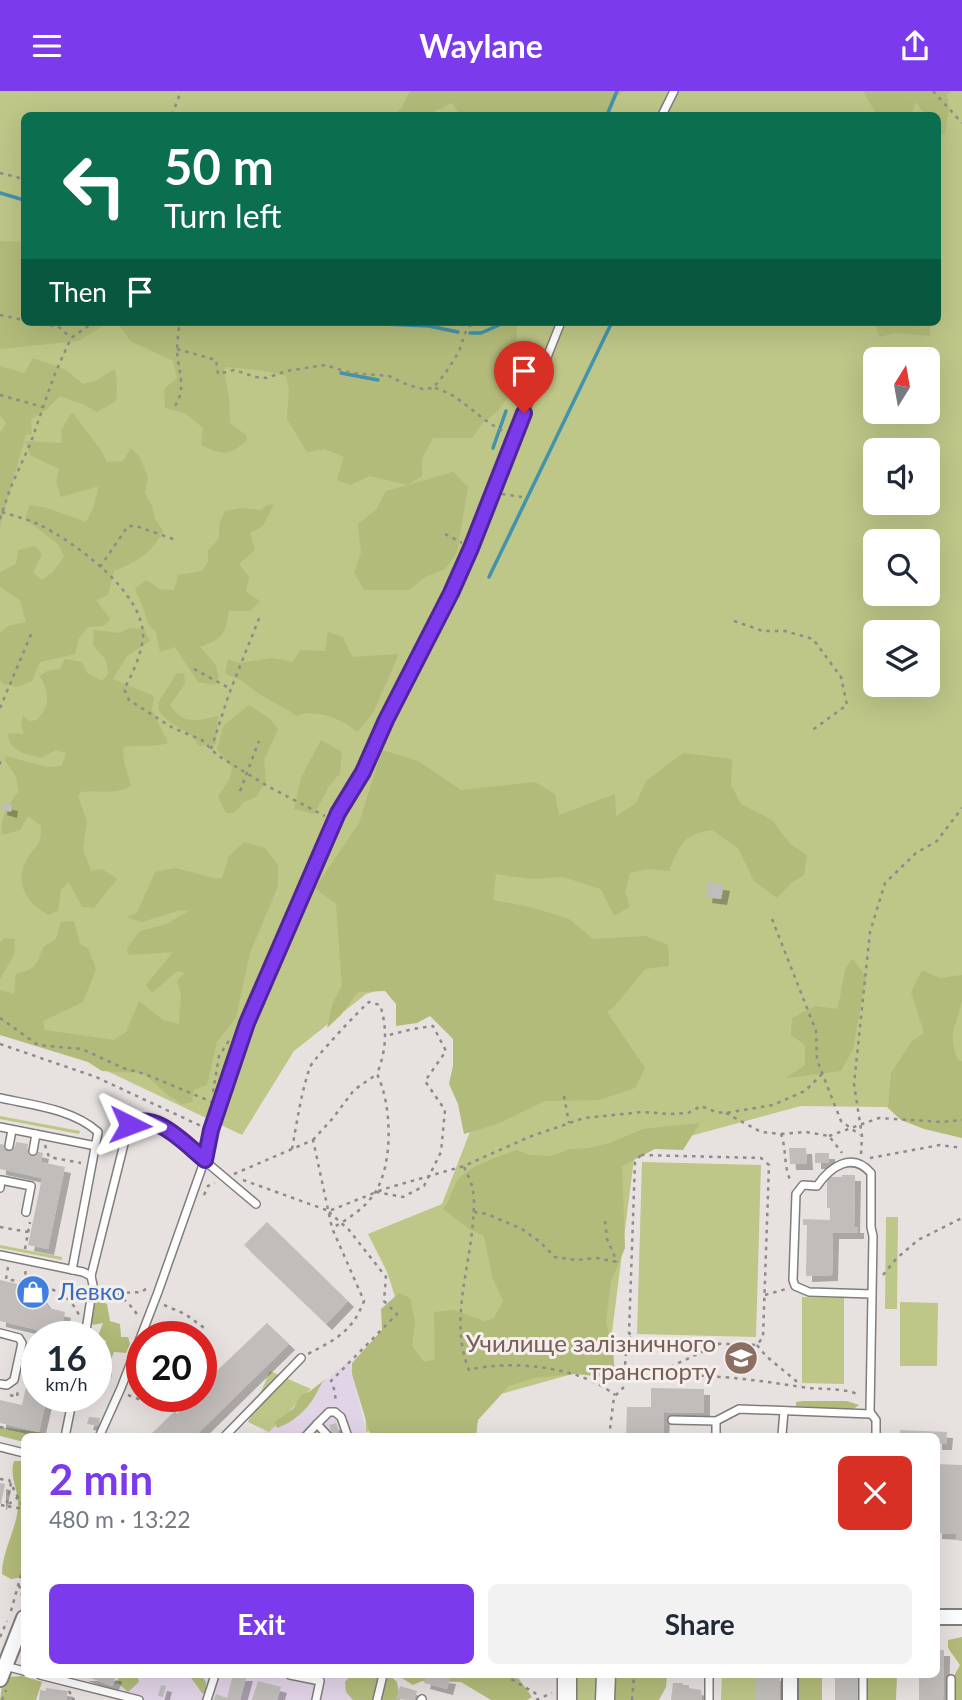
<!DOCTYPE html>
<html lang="en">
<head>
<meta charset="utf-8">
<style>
	body { margin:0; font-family:Lato,sans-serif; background:#f2f2f3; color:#1f2937; height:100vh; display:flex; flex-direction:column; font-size:26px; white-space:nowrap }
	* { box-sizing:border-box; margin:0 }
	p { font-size:23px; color:#747a83 }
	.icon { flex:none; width:38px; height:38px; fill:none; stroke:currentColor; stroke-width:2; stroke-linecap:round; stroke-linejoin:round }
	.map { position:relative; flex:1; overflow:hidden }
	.side { position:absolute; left:21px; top:1342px; width:919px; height:245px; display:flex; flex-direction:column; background:#fff; border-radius:10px; box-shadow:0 7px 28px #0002 }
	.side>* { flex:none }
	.top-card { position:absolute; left:21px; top:21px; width:920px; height:214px; border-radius:10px; box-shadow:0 7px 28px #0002; background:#0b6e4f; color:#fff; overflow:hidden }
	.needle { width:46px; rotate:11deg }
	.fabs { position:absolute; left:863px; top:256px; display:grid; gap:14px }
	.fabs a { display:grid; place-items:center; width:77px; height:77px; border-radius:10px; background:#fff; box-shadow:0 7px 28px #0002; font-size:35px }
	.speed { position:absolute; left:21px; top:1230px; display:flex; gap:14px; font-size:35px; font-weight:700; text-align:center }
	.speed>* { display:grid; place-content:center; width:91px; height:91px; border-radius:50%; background:#fff; box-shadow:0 7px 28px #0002; line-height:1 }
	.speed small { font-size:18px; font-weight:400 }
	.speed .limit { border:10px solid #d22; background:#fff; color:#111 }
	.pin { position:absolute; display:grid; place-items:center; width:60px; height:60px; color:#fff; margin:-72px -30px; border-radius:50% 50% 50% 0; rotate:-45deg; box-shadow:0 0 7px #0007 }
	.pin .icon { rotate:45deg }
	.me { position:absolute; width:77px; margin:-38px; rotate:93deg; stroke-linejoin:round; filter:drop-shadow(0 0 5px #0008) }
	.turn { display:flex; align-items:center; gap:24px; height:147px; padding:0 28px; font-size:32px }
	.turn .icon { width:91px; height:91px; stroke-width:2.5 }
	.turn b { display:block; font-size:49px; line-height:60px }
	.then { display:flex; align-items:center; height:66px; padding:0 28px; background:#0003; gap:14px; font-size:26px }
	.round { display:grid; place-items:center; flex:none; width:74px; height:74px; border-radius:10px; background:#f2f2f3 }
	.head { display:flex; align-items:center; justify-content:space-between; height:119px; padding:0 28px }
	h1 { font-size:42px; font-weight:700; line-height:52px; color:#7c3aed }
	.cta { display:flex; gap:14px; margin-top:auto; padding:14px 28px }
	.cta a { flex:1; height:80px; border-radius:10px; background:#7c3aed; color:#fff; font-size:28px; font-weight:700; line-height:80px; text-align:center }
	.cta a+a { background:#f2f2f3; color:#1f2937 }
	header { display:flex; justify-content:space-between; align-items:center; height:91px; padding:0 28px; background:#7c3aed; color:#fff; font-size:32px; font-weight:700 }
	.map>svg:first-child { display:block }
	.industrial { fill:#e2d4e7 }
	.green { fill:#bec688; fill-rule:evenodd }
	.forest { fill:#b3bb7a }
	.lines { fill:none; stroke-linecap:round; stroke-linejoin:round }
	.stream { stroke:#4293ab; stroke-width:3.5 }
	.building { fill:#c1bdba; filter:url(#shadow) }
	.service-casing { stroke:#817d7b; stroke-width:10 }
	.minor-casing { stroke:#817d7b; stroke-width:18 }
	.tertiary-casing { stroke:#817d7b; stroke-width:21 }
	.path { stroke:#8e8b89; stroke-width:2.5; stroke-dasharray:3.5 5; stroke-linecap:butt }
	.service { stroke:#fff; stroke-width:7 }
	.minor { stroke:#fff; stroke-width:14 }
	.tertiary { stroke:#fff; stroke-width:18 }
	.route-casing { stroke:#51269a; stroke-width:18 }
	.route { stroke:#7c3aed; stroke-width:12 }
	.labels { text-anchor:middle; stroke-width:6; stroke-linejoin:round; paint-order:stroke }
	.shop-label { font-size:24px; fill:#366cbe; stroke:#f4efed; text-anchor:start }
	.education-label { font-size:24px; fill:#785e54; stroke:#f4efed; text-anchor:end }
</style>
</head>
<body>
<header><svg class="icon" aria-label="menu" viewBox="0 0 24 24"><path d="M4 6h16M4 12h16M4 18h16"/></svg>Waylane<svg class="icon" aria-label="share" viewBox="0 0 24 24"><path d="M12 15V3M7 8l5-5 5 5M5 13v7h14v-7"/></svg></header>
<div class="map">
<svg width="962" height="1609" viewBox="0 0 962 1609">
	<defs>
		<filter id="shadow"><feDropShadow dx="6" dy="6" stdDeviation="0" flood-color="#0004"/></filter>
	</defs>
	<rect width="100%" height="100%" fill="#e7e2e0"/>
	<g class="industrial">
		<polygon points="350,1269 367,1346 257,1346"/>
		<polygon points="123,1584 376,1584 370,1609 117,1609"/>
	</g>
	<g class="green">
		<path d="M0,0H962V1030L885,1016L801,1015L635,1060L608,1273L366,1341L365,1267L402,1227L387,1181L368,1143L442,1113L471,1038L454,939L390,896L366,903L294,960L242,1044L88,971L0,937ZM24,24H938V231H24ZM875,268H928V320H875ZM875,359H928V411H875ZM875,450H928V502H875ZM875,541H928V593H875Z"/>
		<polygon points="0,1025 80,1040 79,1043 0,1028"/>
		<polygon points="642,1071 761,1074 756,1246 637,1243"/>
		<polygon points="886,1126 898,1126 897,1218 885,1218"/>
		<polygon points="0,1154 62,1166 62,1169 0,1157"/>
		<polygon points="802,1206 844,1207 844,1293 802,1292"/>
		<polygon points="900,1211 938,1212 937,1275 900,1275"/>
		<polygon points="270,1280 311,1298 269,1341 248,1331"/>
		<polygon points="572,1584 597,1584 596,1609 576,1609 573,1605"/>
		<polygon points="722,1584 755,1584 755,1609 721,1609"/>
	</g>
	<g class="forest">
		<polygon points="410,0 625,0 617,5 605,24 460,24 452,12 426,24 395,24 401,18"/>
		<polygon points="863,0 951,0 947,3 949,18 945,43 938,44 938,24 925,24 916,11 911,24 877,24"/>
		<polygon points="0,150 24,151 24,231 110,231 78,250 0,258"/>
		<path d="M123,231H517V251L524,284L499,319L483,332L472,347H433L422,368V385L408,394L453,381L468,396L457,461L445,478L425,486L409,499H364L354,481L361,462L358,433L376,419L386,400L408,394L370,385L350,394L337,389L344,366L324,358L307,361L287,328L289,298L286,285L265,280L227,276L224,279L229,307L230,332L246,344L247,349C231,365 221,364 201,354L203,337L185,322L165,317L164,298L177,287L173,270L130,250L120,235Z"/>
		<polygon points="852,231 923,231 930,234 930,245 895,242 880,246 875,234"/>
		<polygon points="33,267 65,278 83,293 95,290 115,278 117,297 116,310 97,321 85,314 60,305 45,320 31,328 32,343 26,344 0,435 0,342 6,332 0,324 0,275 24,282"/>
		<path d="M72,321L100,358L107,371L123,370L131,357L139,365L148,386L145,402L152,415L155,428L163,440C151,463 138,470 114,480L108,504L96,509L110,528L103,535L88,536L79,547L75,563L40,571L32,590L18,596L3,593L0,589V542L8,535L26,531L20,509L0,496V481L16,473L18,459L35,455L42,463L33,481L42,489L53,481L64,466L58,453L25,428L30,414L47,417L86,431L93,417L99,395L61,406L56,391L59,378L30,364L25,350L62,352L61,339Z"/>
		<path d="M274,413L262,436L250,442L255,459L239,473L249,486L246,501L260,510L251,520H229C224,546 224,546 200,556L215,573L219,585L215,594L198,591L175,556L160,561L156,541L148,533L143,516L135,498L146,489L160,498L174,499L178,484L202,480L208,471V459L219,448V433L225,420L241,417L261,419L267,414Z"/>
		<path d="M131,537L144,538L150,550L127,565L113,588L154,605L152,619L168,652C153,657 139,653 123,656L124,670L131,695C113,704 101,699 81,701L78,706L87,730L83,758L91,780L102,778L117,788L94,817L82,816L69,791L61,799L58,820L49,824C26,812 12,790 29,765C31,760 37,756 39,751C41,747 41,740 41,735L28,725L20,739L2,744C0,727 8,713 19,700L15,684L5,669L6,665L46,676L61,675L66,662L56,659L41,667C26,663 8,660 8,642L24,643L21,633L23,625L30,630L37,629C51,613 49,603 40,585L47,580L60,578L65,568L82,571L87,582L102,590L108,583L106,569L93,554L94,539L119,542Z"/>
		<path d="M328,541L343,546L352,566L399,563L373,622L357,641C343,628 315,617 296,625C286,616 275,613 263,605C246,595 248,590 225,583L228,568L238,572L272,567L293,571L300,559L325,560Z"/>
		<path d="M177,582L184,583L185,593L170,614C183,634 197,630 218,625L216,653L199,655L193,645L169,631L159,620L158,612Z"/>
		<polygon points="249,614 269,627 278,638 264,669 266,691 256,706 244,711 234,722 226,722 218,706 229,689 232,677 217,658 224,634"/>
		<polygon points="321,649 342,661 340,682 329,695 314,723 294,718 301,687"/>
		<path d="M382,659L418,670L461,699L535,691L555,703L559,724L615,703L616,725L636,712L646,690L683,662L732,668L731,694L741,713L772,729L790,753L807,764L804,784L791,792L777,807L754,790L738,757L712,739C682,743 680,755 669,780L649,778L630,782L625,801L630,816L614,825L601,798L563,786L532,788L496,783L493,809L530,816L569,828L593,848L646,845L668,854L669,875L645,878L614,916L607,921L645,977L635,997L599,1009L545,1010L497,1033L464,1043L458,1013L449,993L453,975V948L430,925L417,932L396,935V913L385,900L358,901L341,924L327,937L332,914L342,894L336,813L315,797L359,732Z"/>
		<path d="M244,751L265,757L278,774V795L250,862L236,926L217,951L207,994L194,999L192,1011L182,1013L168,1004L143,982L102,980L88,971L0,944V899L14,903L16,883C35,878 37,875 43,856L56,848L61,831L74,830L80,853L88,857L96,878L83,911L43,930L45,939L114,949L126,941L139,910L163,929L179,933L181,903L177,890L185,882L177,880L152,902L146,894L173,861L128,864L127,857L140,840L167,833L189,820L180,819L142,831L126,826L137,822L155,781L176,777L217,788L222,787L229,765Z"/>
		<polygon points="4,847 15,848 14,864 0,888 0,851"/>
		<path d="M853,868L866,886L853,958L841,980L786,987L805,974V954L791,944L792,927L815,915L837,918C843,903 841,876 853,868Z"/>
		<path d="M922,879L940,887L962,884C962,892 962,900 962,908C959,935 945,938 958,969L962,970V1047L924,1038L901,1029L888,1017L891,982L912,950L924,942L911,901Z"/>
		<path d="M700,1032L683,1059L655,1058L622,1075L625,1157L611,1191L606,1231L613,1258L615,1287L575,1283L535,1287L509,1295L478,1329L476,1346H371L352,1283V1272L382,1239L381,1218L399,1202L410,1207L415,1231L412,1255L424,1271L435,1268L434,1221L454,1219L484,1230L494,1227L503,1210L492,1185L484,1145L469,1138L443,1118C451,1108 450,1102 456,1092C464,1076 501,1065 517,1059L530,1064L551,1065L570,1058L589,1057L610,1052L643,1038Z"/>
		<polygon points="98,1208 107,1213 110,1230 120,1233 121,1246 128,1246 130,1253 126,1262 114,1261 110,1271 112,1285 107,1292 96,1289 96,1270 101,1269 102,1261 106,1257 106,1250 98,1245 103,1232 93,1234 90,1227 92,1214"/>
		<path d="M327,1287C320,1293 319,1298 315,1305C306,1320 292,1332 277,1337L275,1331L294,1317L301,1304L309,1301Z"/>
		<polygon points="803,1310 847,1310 859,1314 852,1319 796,1315 796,1311"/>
		<polygon points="0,1336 43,1342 49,1346 24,1346 24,1351 0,1345"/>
		<path d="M14,1370H24V1486L11,1488L2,1483C2,1458 18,1437 18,1413C18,1397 9,1385 14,1370Z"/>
		<polygon points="962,1546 962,1609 947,1609 947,1598 960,1574 948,1557 948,1549"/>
		<polygon points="118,1584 137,1584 139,1591 128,1601 118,1592"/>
		<polygon points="189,1584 202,1584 206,1592 206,1603 202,1602"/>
		<polygon points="351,1584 389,1584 397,1591 400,1609 353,1609 346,1601 345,1591"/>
		<polygon points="397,1584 509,1584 519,1588 532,1606 527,1609 491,1609 461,1591 422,1590 413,1594"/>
		<polygon points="614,1584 641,1584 643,1587 646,1584 666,1584 667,1585 666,1596 659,1609 615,1609"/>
		<polygon points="785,1584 822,1584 822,1609 790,1609"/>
		<polygon points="864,1584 897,1584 896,1609 864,1609"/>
		<polygon points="23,1585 42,1591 36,1609 0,1609 2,1594 9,1586"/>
	</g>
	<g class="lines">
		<g class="stream">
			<polyline points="607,24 617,0"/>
			<polyline points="0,102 24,109"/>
			<polyline points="338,231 429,235 458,241"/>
			<polyline points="470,242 481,242 506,231"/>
			<polyline points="341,282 378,289"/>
			<polyline points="493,357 506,320"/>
			<polyline points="489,486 612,231"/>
		</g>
	</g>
	<g class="building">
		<polygon points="2,712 12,714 11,721 1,718"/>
		<polygon points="708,791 724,794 721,808 706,806"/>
		<polygon points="16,1051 28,1053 27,1058 43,1062 41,1071 65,1076 48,1158 28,1154 42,1087 0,1078 0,1053 15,1056"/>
		<polygon points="789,1057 806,1057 807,1073 790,1073"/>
		<rect x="815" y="1062" width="14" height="10"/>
		<polygon points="842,1084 855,1084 854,1136 858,1136 858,1142 833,1142 832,1184 806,1185 807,1134 803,1134 803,1128 830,1129 830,1117 827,1117 827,1086 842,1086"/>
		<polygon points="267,1131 348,1210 326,1233 244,1154"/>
		<polygon points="0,1189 35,1197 49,1217 65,1221 60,1246 37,1246 38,1239 0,1230"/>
		<polygon points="267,1232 289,1253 194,1346 148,1346 175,1320 177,1323 183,1317 181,1315 190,1306 201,1306 201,1295"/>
		<polygon points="36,1252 37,1306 47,1306 39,1341 0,1332 0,1309 22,1314"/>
		<polygon points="651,1297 704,1298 704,1322 664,1321 663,1346 626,1346 627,1316 651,1316"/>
		<polygon points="89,1326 100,1327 99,1335 87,1333"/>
		<polygon points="336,1332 339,1341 332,1343 329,1334"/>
		<polygon points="900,1339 947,1341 946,1353 936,1353 936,1346 899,1346"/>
		<polygon points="936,1373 962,1374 962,1450 956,1449 956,1443 936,1442"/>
		<polygon points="0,1392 5,1393 1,1413 0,1413"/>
		<polygon points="936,1559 944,1559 943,1609 919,1609 919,1584 936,1584"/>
		<polygon points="82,1584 114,1584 116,1585 112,1595"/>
		<polygon points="233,1584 247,1584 240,1609 214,1609 216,1603 227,1607"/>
		<polygon points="426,1584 450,1587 447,1598 424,1592"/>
		<rect x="755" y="1584" width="25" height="25"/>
		<polygon points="835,1584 860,1584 859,1609 835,1609"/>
		<polygon points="258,1590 281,1596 277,1609 252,1609"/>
		<polygon points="673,1592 683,1592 683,1594 689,1594 689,1597 701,1599 702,1609 671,1609"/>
		<polygon points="161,1594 166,1595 163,1606 158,1605"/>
		<polygon points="400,1595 417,1600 414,1609 396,1608"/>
		<polygon points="46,1597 68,1600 66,1609 39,1609 40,1599 46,1600"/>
	</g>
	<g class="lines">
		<g class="service-casing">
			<g id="service">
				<polyline points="662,24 674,0"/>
				<path d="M0,1007C32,1014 73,1018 98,1041L72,1179"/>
				<polyline points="0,1036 96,1055"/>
				<polyline points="9,1055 12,1039"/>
				<polyline points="33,1060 36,1043"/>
				<polyline points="0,1097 1,1089 31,1095 26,1121"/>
				<polyline points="0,1164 83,1181 91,1185"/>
				<path d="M872,1203L809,1201L795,1195L793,1189L796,1103L803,1094L817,1095C830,1076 852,1060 871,1082V1136L873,1145L870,1321L876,1329V1346"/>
				<polyline points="0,1242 19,1247 22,1252 14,1289 7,1294 0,1293"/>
				<path d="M85,1246L93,1194L91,1185L128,1037L132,1032C145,1030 155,1033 167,1038L256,1113"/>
				<polyline points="784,1320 782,1344 785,1346"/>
				<polyline points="672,1329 716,1330 739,1318 871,1323"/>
				<polyline points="317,1333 329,1321 335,1321 341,1326 348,1346"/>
				<polyline points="65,1346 73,1306"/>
				<polyline points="99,1346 121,1297 158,1201 205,1068 211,1039 247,932 338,721 363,681 386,629 451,501 471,457 561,231"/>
				<polyline points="224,1346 301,1267"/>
				<polyline points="305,1346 317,1333 329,1346"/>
				<polyline points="716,1346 716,1330"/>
				<polyline points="0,1356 24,1362"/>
				<polyline points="5,1575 24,1580"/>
				<polyline points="40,1584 139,1609"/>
				<polyline points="290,1584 320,1590 316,1609"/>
				<polyline points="709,1584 709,1609"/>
				<polyline points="863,1587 863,1609"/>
				<polyline points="207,1609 215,1584"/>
				<polyline points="377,1609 383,1584"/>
				<polyline points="421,1609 422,1608"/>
				<polyline points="951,1609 951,1588"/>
			</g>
		</g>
		<g class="minor-casing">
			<g id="minor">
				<polyline points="936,1526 962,1526"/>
				<polyline points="0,1588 24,1527"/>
				<polyline points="790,1609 790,1588"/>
			</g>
		</g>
		<g class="tertiary-casing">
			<g id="tertiary">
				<polyline points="567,1609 567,1584"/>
				<polyline points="605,1609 606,1584"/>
			</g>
		</g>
		<g class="path">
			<polyline points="933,0 962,32"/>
			<polyline points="172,24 181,0"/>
			<polyline points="0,82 24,88"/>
			<polyline points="0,224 24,229"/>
			<polyline points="33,231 59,236 71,247"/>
			<polyline points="444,231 469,235"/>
			<path d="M177,258L216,269L218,283L234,279L256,286L267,287L286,280L325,274L351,282L389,285L408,294L423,298L433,297C443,286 452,273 459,260C464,249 463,239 474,231"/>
			<path d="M435,297C463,305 479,330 506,341"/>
			<polyline points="0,304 43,316"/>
			<path d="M175,315C187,297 178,279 177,260C177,250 179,240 179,231"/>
			<polyline points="502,403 522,406"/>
			<path d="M2,421C14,425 27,428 38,433C75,451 140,499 143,542C144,557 132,585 124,598L129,609L173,637L202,649L217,664L269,696L325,725"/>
			<polyline points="0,428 10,398 31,351 54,285 71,247 94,231"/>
			<polyline points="445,443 462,452"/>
			<polyline points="100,476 128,435 136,435 176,449"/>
			<polyline points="734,530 763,540 785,540 813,548 841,586 847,614 811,640"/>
			<polyline points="194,578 231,598"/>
			<polyline points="0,617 32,541"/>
			<polyline points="211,658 229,603 260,525"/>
			<polyline points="0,670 0,678"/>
			<polyline points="240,700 259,650"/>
			<polyline points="772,828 816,940 817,969 841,1030 860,1044"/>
			<polyline points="0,927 38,954 82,958 123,977 145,983 212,1011"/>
			<polyline points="0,953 96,986 201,1035"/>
			<polyline points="213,1001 219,965 230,948"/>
			<polyline points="564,1005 569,1032"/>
			<path d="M726,1022L761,1041L781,1043C787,1059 783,1078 792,1092"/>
			<polyline points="781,1043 806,1041 829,1045 842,1062"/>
			<polyline points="829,1045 879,1027 942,1031 962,1029"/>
			<path d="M313,1049L333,1027L354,999L377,983C392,1013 394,1074 374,1103C365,1117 347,1129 332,1137"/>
			<polyline points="45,1054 49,1066 81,1072"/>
			<path d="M292,1058C297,1031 301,1002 310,976C312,970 361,917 369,911L380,914C388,938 386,960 377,983"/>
			<polyline points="861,1063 862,1045 854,993 870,841 885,792 916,762 937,750 962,717"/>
			<polygon points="641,1064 761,1067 769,1074 763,1246 757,1254 637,1250 629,1242 635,1071"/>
			<polyline points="870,1067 940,1054 962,1057"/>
			<path d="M464,1076C467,1083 471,1089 472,1096C475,1106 474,1119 473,1129C470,1179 449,1230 469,1279C513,1268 580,1276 615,1304"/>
			<path d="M234,1083L313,1049L332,1137L364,1210C352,1241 336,1248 308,1263"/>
			<polyline points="243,1089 329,1120 384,1098 464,1075 529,1046 584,1027 642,1021 670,1023 688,1022 701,1015 716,1021 726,1022 773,1014 805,1000 822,983"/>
			<polyline points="376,1101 403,1106 424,1095 441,1061 445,1019 425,990 446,960 433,935 413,938 385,945"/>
			<polyline points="204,1104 208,1095 215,1092"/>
			<polyline points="329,1121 349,1139 386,1186 384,1210 397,1223 331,1290 334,1298 336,1310"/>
			<polyline points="474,1121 487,1123 522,1138 540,1151 555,1166 576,1169 597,1167 617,1171"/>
			<polyline points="605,1130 607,1148 617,1171"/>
			<polyline points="0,1136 28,1141"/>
			<polyline points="25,1158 30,1131"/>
			<path d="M8,1176L6,1188C36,1194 65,1194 79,1224"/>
			<polyline points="883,1184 896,1168 918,1149 962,1127"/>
			<polyline points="24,1192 26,1178"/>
			<path d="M101,1196C119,1202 128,1210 139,1226"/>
			<polyline points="118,1202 142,1201 148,1196"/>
			<polyline points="765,1204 786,1198"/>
			<polyline points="164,1214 185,1223 207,1239"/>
			<polyline points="757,1254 766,1265 801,1294"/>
			<polyline points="655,1283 719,1253"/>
			<path d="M624,1289C683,1279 743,1287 802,1296C822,1299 841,1296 860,1304"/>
			<polyline points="10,1304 17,1306 18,1298"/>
			<polyline points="128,1304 143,1310"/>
			<polyline points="0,1336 46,1346"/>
			<polyline points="609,1346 614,1306 623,1297 627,1252 632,1245"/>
			<polyline points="0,1388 9,1389 24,1418"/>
			<polyline points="11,1392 6,1415 24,1418"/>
			<polyline points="1,1414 6,1415 24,1402"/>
			<polyline points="19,1494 24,1511"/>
			<polyline points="11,1520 24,1473"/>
			<polyline points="0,1546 7,1530"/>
			<polyline points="504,1584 535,1602 539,1607"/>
			<polyline points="116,1593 118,1584"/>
			<polyline points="69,1600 74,1609"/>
			<polyline points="2,1609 6,1599"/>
			<polyline points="536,1609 552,1602"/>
			<polyline points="632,1609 634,1584"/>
		</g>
		<use href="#service" class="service"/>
		<use href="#minor" class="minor"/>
		<use href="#tertiary" class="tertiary"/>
	</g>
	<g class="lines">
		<g class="route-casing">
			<path id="route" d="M130,1034C156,1019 186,1054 205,1069L211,1039L247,932L338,722L363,681L386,629L451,502L471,457L524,322"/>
		</g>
		<use href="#route" class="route"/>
	</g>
	<defs>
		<g id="shop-disc" transform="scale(1.75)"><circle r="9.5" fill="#3f7fe0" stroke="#f4efed"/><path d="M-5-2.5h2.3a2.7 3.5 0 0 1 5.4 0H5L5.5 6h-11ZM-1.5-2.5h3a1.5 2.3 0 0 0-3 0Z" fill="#fff"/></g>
		<g id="university-disc" transform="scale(1.75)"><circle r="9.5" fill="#8d6e63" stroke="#f4efed"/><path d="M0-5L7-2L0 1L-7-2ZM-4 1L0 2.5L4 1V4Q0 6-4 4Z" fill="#fff"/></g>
	</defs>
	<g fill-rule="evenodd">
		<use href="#shop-disc" x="33" y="1201"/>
		<use href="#university-disc" x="741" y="1267"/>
	</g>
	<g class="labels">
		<g class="shop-label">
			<text x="58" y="1209">Левко</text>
		</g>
		<g class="education-label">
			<text x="716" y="1261">Училище залізничного<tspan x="716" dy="28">транспорту</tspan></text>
		</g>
	</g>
</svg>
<div class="fabs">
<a><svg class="needle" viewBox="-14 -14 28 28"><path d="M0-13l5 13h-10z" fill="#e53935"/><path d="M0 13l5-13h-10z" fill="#747a83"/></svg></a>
<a><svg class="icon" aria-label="sound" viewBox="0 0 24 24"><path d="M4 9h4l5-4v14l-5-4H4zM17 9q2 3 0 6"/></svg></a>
<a><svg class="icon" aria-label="search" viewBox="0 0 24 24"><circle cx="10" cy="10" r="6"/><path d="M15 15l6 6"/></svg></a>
<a><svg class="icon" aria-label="layers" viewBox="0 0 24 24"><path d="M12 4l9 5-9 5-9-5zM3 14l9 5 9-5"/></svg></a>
</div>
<div class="speed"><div>16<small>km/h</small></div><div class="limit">20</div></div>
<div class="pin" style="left:524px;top:322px;background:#d93025"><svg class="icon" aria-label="arrive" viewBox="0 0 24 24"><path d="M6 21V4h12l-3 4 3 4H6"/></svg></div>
<svg class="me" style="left:130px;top:1034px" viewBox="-20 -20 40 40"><path d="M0-17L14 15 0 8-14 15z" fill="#7c3aed" stroke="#fff" stroke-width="4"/></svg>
<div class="top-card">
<div class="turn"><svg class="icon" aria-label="left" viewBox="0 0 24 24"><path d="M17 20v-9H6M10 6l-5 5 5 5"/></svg><div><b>50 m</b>Turn left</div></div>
<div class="then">Then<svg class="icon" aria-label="arrive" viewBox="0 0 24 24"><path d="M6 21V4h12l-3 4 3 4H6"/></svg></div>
</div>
<section class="side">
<div class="head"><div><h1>2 min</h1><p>480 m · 13:22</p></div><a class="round" style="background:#d93025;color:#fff"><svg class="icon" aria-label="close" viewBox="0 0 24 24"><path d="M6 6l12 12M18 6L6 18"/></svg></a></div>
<div class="cta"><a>Exit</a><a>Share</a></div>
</section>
</div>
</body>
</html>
